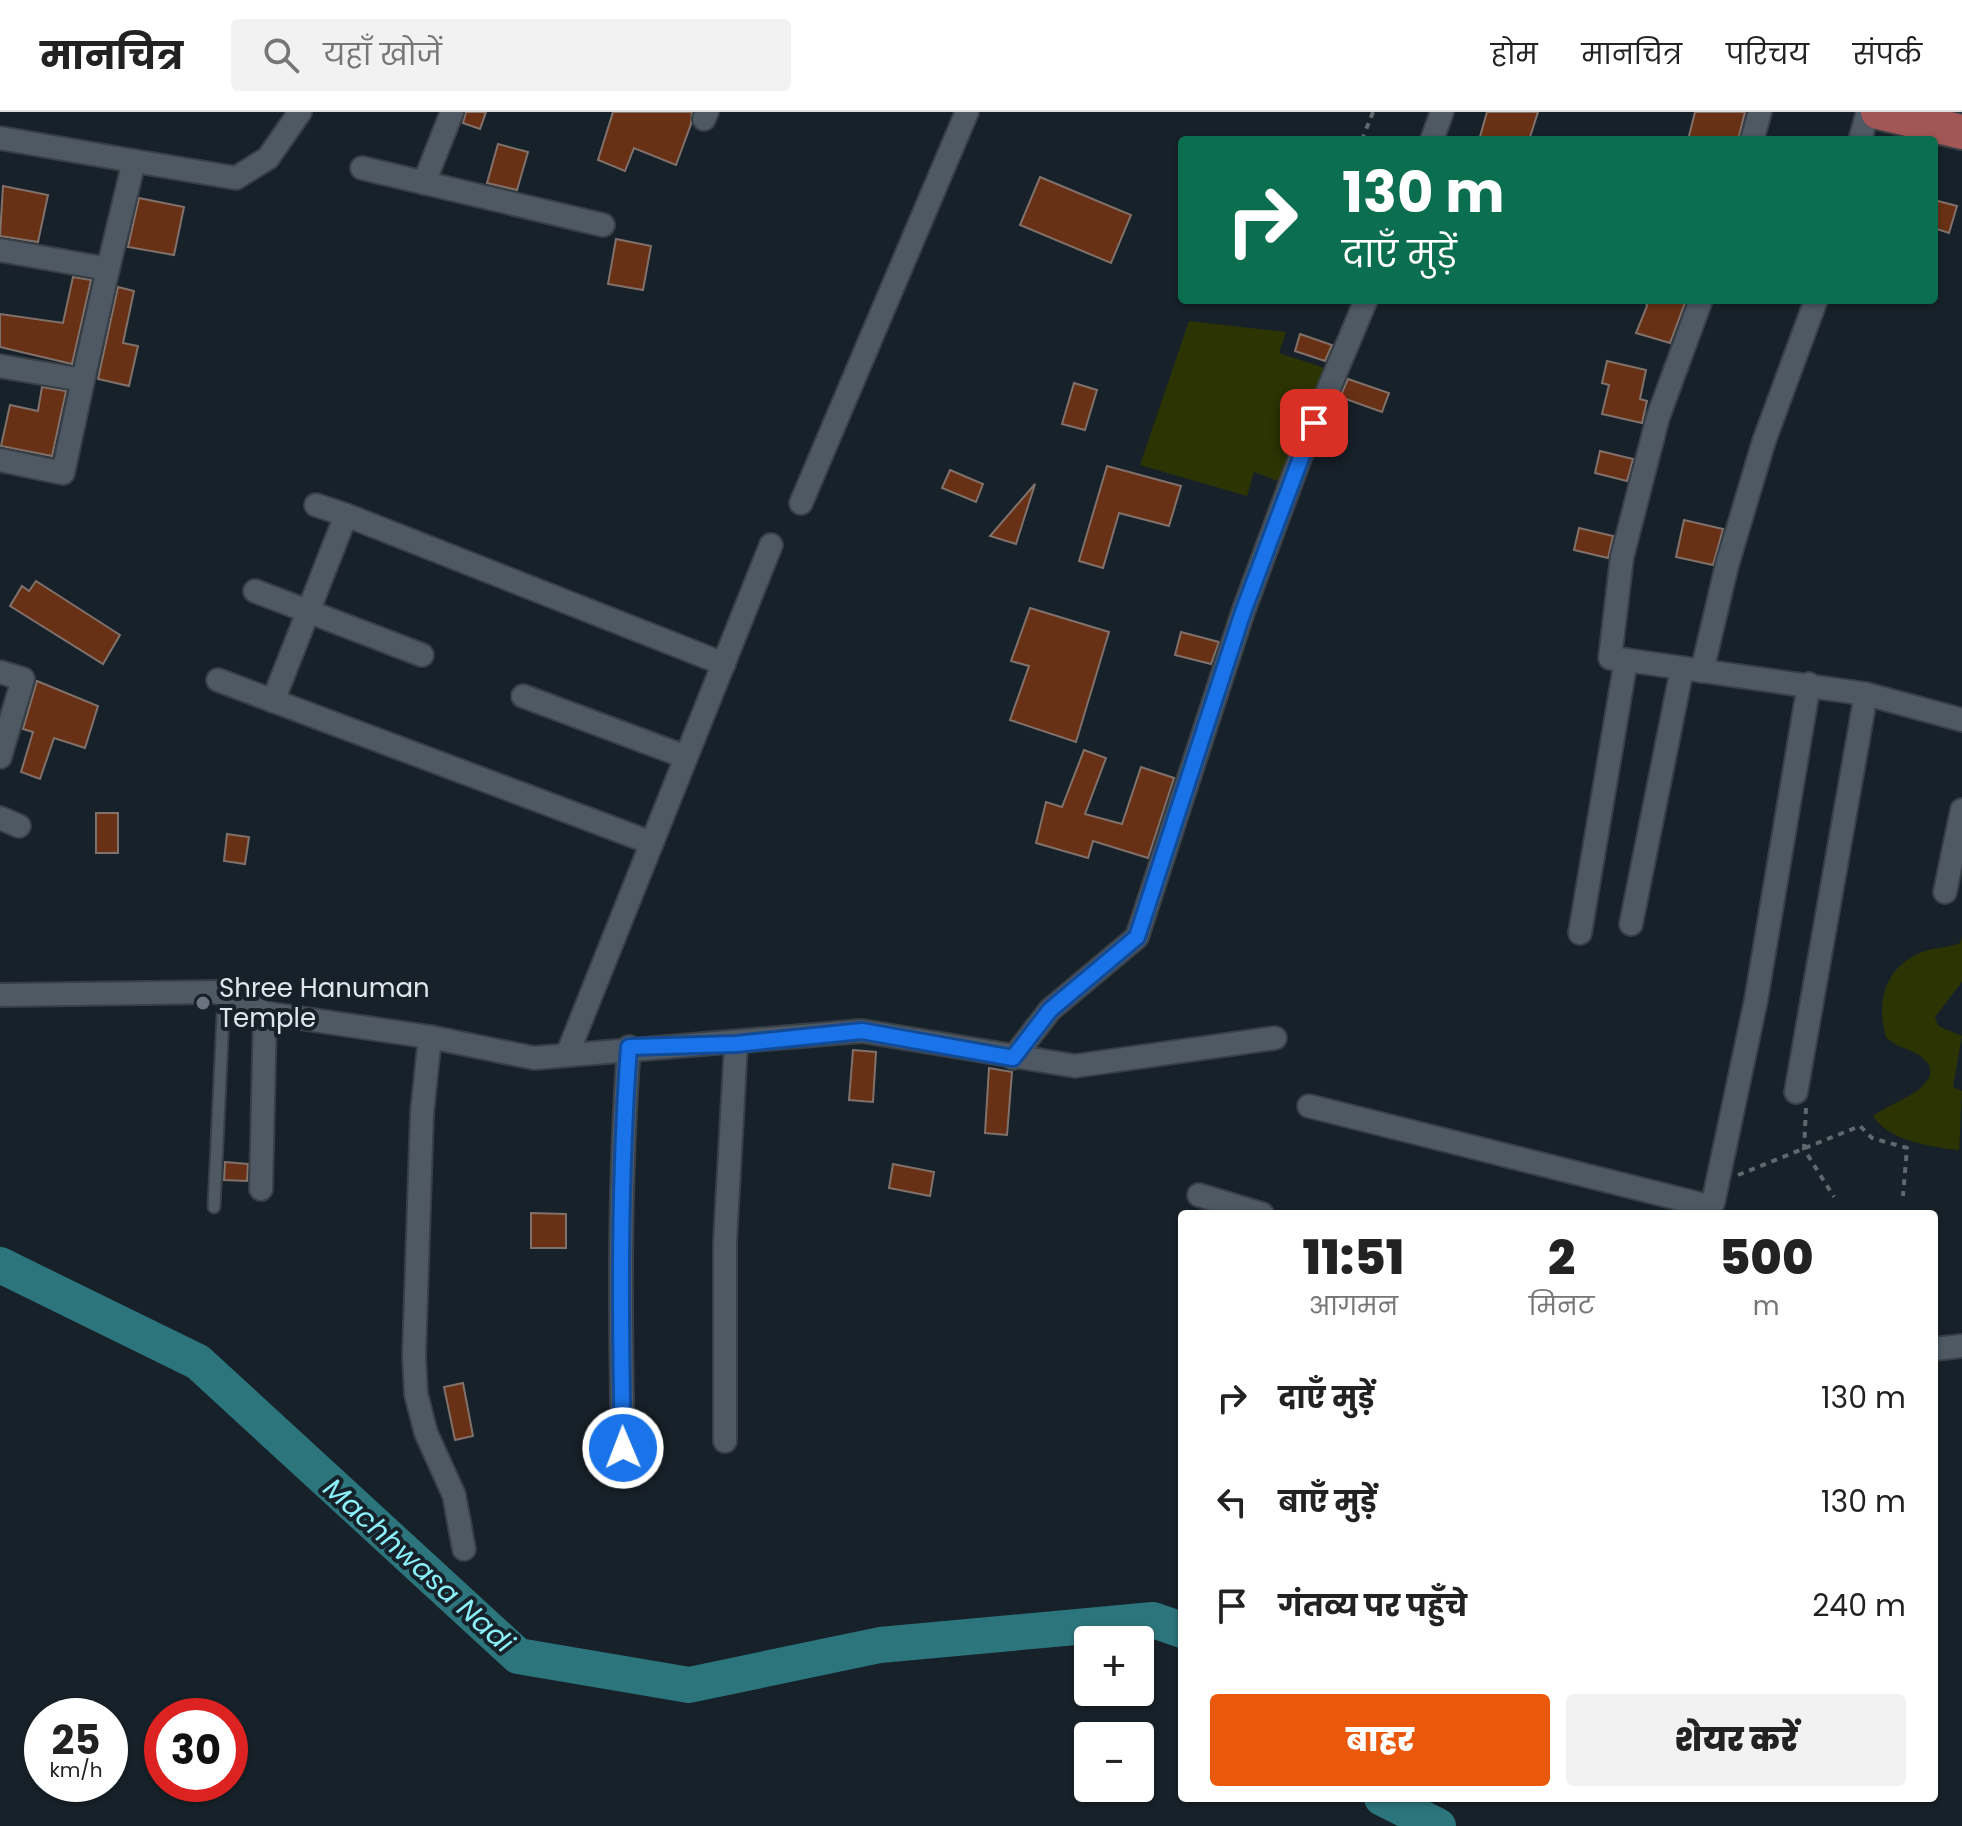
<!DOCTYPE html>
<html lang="hi">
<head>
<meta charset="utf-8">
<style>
	body { margin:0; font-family:Poppins,"Noto Sans Devanagari",sans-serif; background:#f2f2f2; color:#222; height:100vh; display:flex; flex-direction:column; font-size:30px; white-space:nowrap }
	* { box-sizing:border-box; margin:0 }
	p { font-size:26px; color:#767676 }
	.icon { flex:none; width:44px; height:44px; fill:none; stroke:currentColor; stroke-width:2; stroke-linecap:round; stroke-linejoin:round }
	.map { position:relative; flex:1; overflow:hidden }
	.details { position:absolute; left:1178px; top:1098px; width:760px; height:592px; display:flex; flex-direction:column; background:#fff; border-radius:8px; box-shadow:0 2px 6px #0004 }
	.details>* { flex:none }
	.guide { position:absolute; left:1178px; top:24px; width:760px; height:168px; border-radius:8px; box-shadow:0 2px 6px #0004; background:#0b6e4f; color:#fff; overflow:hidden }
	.tools { position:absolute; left:1074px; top:1514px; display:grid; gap:16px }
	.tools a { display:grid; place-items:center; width:80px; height:80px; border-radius:8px; background:#fff; box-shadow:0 2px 6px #0004; font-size:40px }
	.speed { position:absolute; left:24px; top:1586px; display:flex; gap:16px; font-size:40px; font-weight:700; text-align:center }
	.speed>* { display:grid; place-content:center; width:104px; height:104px; border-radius:50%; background:#fff; box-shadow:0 2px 6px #0004; line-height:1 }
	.speed small { font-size:20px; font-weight:400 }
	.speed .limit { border:12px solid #d22; background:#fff; color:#111 }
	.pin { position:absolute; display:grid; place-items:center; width:68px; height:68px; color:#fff; margin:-34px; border-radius:16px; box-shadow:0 4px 12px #0006 }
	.me { position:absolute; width:88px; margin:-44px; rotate:359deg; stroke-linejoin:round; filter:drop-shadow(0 0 6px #0008) }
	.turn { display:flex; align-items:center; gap:28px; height:168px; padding:0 32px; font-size:36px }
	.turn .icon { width:104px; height:104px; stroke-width:2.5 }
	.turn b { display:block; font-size:56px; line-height:68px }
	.eta { display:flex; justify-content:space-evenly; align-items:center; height:136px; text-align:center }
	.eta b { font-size:48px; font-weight:800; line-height:56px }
	.button { display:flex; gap:16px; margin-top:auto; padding:16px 32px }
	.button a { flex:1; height:92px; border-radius:8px; background:#ea580c; color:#fff; font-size:32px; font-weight:800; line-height:92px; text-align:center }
	.button a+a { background:#f2f2f2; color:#222 }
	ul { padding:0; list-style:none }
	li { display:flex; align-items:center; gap:24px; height:104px; padding:0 32px }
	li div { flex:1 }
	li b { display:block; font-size:30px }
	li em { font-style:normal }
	header { display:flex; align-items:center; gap:48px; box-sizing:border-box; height:112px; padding:0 40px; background:#fff; border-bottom:2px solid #e0e0e0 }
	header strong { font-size:38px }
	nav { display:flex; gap:44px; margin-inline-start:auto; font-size:28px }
	.search { width:560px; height:72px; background:#f2f2f2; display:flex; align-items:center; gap:20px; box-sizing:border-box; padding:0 28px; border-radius:8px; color:#767676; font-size:30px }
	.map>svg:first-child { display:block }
	.green { fill:#2c3404 }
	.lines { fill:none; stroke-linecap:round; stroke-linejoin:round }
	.river { stroke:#2c757c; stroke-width:36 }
	.building { fill:#683015; stroke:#80716b; stroke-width:2 }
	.service-casing { stroke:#383f46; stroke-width:15 }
	.minor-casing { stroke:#383f46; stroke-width:26 }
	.primary-casing { stroke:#383f46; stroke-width:38 }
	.path { stroke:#5f686f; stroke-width:4; stroke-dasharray:6 6; stroke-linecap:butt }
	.service { stroke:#4e5963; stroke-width:11 }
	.minor { stroke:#4e5963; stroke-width:22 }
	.primary { stroke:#a25656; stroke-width:34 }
	.route-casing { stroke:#114b97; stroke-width:20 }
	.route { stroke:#1a73e8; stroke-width:14 }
	.worship-dot { fill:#6b7280; stroke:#172129; stroke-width:3 }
	.labels { text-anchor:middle; stroke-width:8; stroke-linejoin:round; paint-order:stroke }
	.poi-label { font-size:26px; fill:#dfe5eb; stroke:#172129; text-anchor:start }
	.water-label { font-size:28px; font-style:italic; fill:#8bf0fa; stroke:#172129 }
</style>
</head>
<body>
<header>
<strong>मानचित्र</strong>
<div class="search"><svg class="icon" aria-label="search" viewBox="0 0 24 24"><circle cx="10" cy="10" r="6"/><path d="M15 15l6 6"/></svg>यहाँ खोजें</div>
<nav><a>होम</a><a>मानचित्र</a><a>परिचय</a><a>संपर्क</a></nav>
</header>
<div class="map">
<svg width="1962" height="1714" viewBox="0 0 1962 1714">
	<rect width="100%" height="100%" fill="#172129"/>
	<g class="green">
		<polygon points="1189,209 1286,220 1279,241 1325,256 1281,370 1254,360 1247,384 1140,353"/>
		<path d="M1962,824V870L1935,905L1938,914L1962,924L1953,975L1962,979L1959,1038C1931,1035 1889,1029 1873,1004C1886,992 1958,971 1919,943C1908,936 1895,935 1886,925C1875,886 1887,851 1928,838C1939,835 1949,836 1960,831Z"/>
	</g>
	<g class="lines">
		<g class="river">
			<polyline points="0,1153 198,1250 518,1544 689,1573 880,1533 1153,1508 1182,1518"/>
			<polyline points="1382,1686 1438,1714"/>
		</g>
	</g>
	<g class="building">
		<polygon points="466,0 486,0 480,17 463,11"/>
		<polygon points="613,0 692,0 691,12 676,53 634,36 625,59 598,48"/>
		<polygon points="1487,0 1538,0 1529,28 1479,28"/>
		<polygon points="1695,0 1745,0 1738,28 1688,28"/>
		<polygon points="498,32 528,40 517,78 487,71"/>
		<polygon points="1040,65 1131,103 1111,151 1020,113"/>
		<polygon points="3,74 48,83 38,130 0,124"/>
		<polygon points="139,86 184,95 174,143 128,135"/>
		<polygon points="1934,88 1957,94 1949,121 1934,116"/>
		<polygon points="616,127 651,134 643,178 608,172"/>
		<polygon points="73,165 91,168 72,252 0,235 0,202 63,211"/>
		<polygon points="118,175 134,179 123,231 138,234 129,274 98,267"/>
		<polygon points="1645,188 1686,188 1670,231 1636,221 1647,194"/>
		<polygon points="1300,222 1332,233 1325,249 1295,239"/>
		<polygon points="1607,249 1646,258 1640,287 1647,289 1642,311 1602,302 1609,273 1602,271"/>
		<polygon points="1348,267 1389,281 1382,300 1340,285"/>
		<polygon points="1074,271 1097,278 1085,318 1062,312"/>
		<polygon points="42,275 66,279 52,344 1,334 10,293 38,299"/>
		<polygon points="1600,339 1633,347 1627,369 1595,361"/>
		<polygon points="1107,354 1181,374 1169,414 1119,401 1103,456 1079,449"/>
		<polygon points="950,358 983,372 976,390 942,376"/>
		<polygon points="1035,372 1016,432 990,424"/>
		<polygon points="1684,408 1723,417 1713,453 1676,445"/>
		<polygon points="1579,416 1613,424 1608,446 1574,438"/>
		<polygon points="36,469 120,523 103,552 10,494 22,474 29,479"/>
		<polygon points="1030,496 1109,520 1076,630 1010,608 1029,554 1011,549"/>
		<polygon points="1181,520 1219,530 1211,552 1175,543"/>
		<polygon points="37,569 98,594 85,636 54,626 40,667 21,660 33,620 23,617"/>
		<polygon points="1084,638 1106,646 1085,702 1122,712 1141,655 1174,666 1148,746 1093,729 1088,746 1036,731 1046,690 1062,695"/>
		<rect x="96" y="701" width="22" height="40"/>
		<polygon points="227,722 249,725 245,752 224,749"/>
		<polygon points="853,938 876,940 873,990 849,988"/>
		<polygon points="989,956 1012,960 1007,1023 985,1021"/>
		<polygon points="225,1050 248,1052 247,1069 224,1068"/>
		<polygon points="893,1052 934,1060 930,1084 889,1076"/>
		<polygon points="531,1101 566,1102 566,1136 531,1136"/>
		<polygon points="463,1271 473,1324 455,1328 444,1275"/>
	</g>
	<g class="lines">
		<g class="service-casing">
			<polyline id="service" points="214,1095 224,883"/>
		</g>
		<g class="minor-casing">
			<g id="minor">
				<polyline points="704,7 707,0"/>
				<polyline points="0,26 134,49"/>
				<polyline points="1432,28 1442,0"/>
				<polyline points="1752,28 1760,0"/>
				<polyline points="1860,28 1868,0"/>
				<polyline points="362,56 603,113"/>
				<polyline points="424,71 452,0"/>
				<polyline points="0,138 108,157 134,49 236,66 268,46 300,0"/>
				<polyline points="0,254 83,268 63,361 0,348"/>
				<polyline points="83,268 108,157"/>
				<polyline points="801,391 967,0"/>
				<polyline points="346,403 724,552"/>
				<polyline points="255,479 422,543"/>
				<polyline points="1626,548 1610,546 1622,445 1658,305 1701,188"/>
				<polyline points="1702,559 1727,453 1764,329 1816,188"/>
				<polyline points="0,560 23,567 0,645"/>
				<polyline points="218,568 652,731"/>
				<polyline points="523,584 686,645"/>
				<polyline points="273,589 346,403 316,393"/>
				<polyline points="0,706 19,714"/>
				<polyline points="1945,780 1962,698"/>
				<polyline points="1631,812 1682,557"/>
				<polyline points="1580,821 1626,548 1866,582 1962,608"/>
				<polyline points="0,883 218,880 265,901 430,925 534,946 862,919 1075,954 1275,926"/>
				<polyline points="430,925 422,1001 414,1244 416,1282 426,1321 454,1383 464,1437"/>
				<polyline points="567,943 771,433"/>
				<polyline points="1013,946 1050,898 1137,825 1243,500 1303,338 1366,188"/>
				<polyline points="1796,980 1866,582"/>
				<polyline points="1309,994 1708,1094 1713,1091 1756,888 1809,572"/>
				<polyline points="261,1077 265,901"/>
				<polyline points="1199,1083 1262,1102"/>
				<polyline points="1934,1237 1962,1234"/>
				<polyline points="725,1329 725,1130 736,932"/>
				<path d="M623,1336C620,1202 619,1069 629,935"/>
			</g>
		</g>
		<g class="primary-casing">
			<polyline id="primary" points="1878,0 1962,20"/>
		</g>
		<g class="path">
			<polyline points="1362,28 1373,0"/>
			<polyline points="1806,996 1804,1037 1834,1085"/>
			<polyline points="1738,1063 1860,1014 1872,1026 1907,1036 1903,1084"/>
		</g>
		<use href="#service" class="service"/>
		<use href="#minor" class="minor"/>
		<use href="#primary" class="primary"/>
	</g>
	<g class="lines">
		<g class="route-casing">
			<path id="route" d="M623,1336C620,1202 619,1069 629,935L736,932L862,919L1013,946L1050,898L1137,825L1243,500L1314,311"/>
		</g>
		<use href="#route" class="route"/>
	</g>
	<circle class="worship-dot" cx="203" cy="891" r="8"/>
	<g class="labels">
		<g class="poi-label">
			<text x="219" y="885">Shree Hanuman<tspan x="219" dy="30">Temple</tspan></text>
		</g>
		<g class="water-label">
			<text transform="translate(419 1453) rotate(42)" y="10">Machhwasa Nadi</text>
		</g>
	</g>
</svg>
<div class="tools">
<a>+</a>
<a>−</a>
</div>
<div class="speed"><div>25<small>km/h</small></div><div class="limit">30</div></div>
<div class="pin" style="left:1314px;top:311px;background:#d93025"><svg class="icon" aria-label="arrive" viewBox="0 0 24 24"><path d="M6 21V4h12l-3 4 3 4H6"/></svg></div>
<svg class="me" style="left:623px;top:1336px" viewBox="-20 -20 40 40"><circle r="17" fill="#1a73e8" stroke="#fff" stroke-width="3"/><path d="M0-11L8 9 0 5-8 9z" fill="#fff"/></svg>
<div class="guide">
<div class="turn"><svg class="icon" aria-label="right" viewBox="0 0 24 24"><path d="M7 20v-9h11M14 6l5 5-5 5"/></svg><div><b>130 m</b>दाएँ मुड़ें</div></div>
</div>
<section class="details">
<div class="eta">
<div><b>11:51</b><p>आगमन</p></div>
<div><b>2</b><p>मिनट</p></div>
<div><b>500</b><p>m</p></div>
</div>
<ul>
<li><svg class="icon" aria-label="right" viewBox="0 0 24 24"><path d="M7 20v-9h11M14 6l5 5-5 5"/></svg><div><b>दाएँ मुड़ें</b></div><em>130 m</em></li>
<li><svg class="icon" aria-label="left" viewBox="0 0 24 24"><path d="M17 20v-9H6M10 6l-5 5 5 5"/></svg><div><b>बाएँ मुड़ें</b></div><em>130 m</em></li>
<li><svg class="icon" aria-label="arrive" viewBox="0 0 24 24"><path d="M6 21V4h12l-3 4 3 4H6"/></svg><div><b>गंतव्य पर पहुँचे</b></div><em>240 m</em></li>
</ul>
<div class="button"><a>बाहर</a><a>शेयर करें</a></div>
</section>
</div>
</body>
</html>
